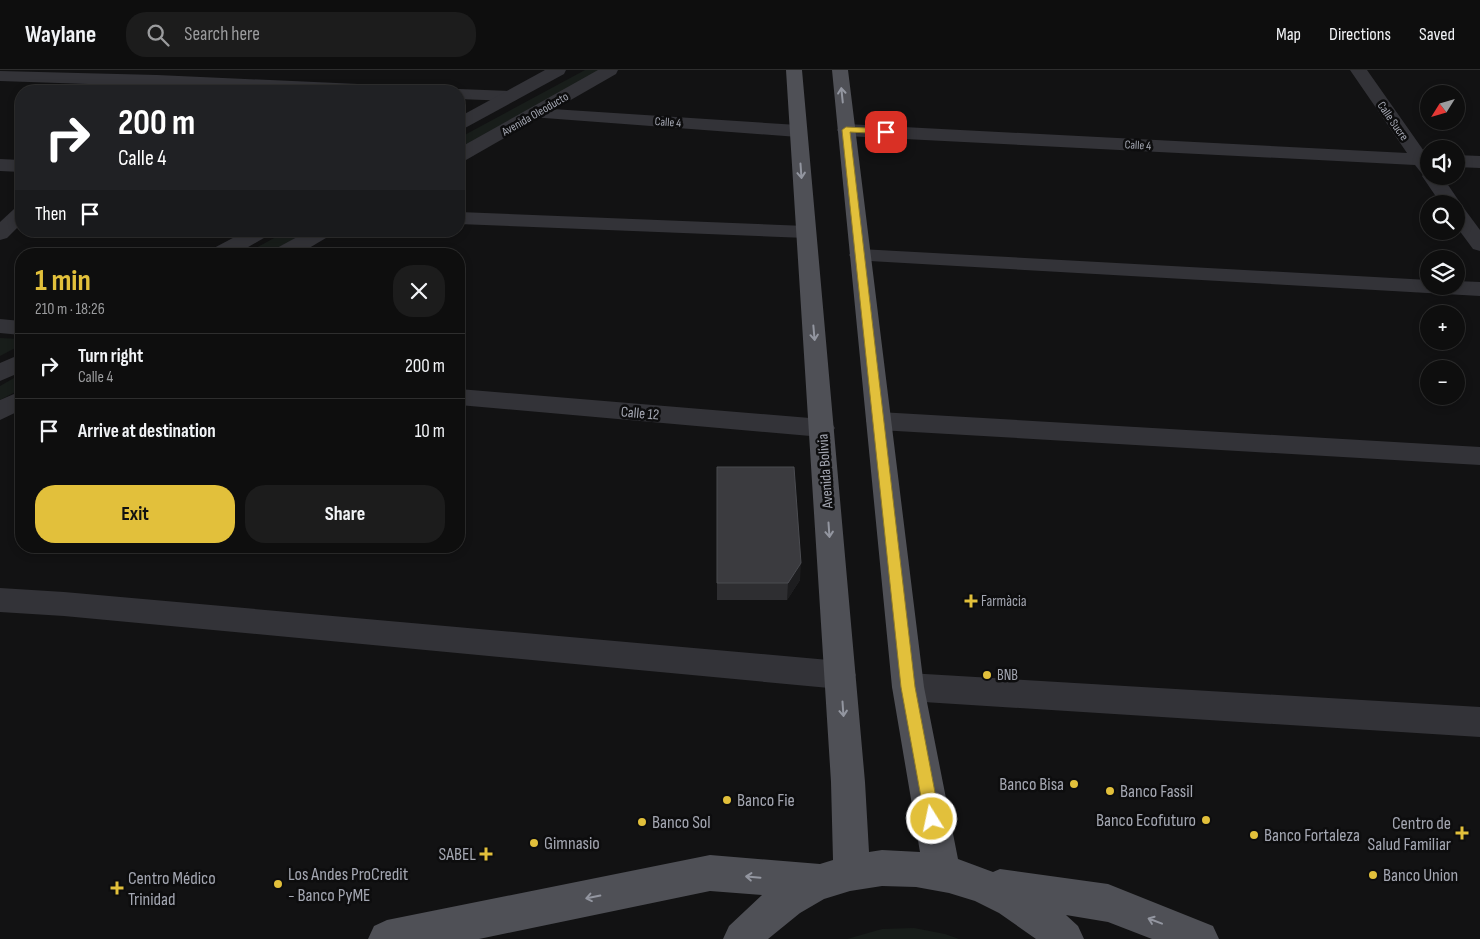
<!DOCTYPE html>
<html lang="en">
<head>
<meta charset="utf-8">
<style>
	body { margin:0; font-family:"Sofia Sans Condensed",sans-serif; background:#1c1c1c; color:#f1f3f6; height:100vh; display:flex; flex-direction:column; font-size:19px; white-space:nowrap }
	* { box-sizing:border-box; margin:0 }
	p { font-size:16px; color:#9b9c9e }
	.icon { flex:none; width:28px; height:28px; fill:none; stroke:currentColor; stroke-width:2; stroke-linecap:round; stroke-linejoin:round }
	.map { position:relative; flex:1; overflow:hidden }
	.panel { position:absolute; left:15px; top:178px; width:450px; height:305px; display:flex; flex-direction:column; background:#0e0e0e; border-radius:20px; box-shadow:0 2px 8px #0003,0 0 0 1px #2e2e2e }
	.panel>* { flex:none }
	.top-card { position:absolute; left:15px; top:15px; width:450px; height:152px; border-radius:20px; box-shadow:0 2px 8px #0003,0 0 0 1px #2e2e2e; background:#202124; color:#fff; overflow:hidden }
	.needle { width:32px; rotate:233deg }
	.fabs { position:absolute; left:1420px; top:15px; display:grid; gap:10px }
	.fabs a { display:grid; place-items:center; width:45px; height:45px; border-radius:50%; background:#0e0e0e; box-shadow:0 2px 8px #0003,0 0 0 1px #2e2e2e; font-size:25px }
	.pin { position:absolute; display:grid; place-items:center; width:42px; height:42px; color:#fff; margin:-21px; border-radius:10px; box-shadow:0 2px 8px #0006 }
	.me { position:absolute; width:55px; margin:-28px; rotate:350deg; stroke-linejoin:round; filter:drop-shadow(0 0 4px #0008) }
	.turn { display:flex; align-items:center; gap:18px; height:105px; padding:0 20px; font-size:22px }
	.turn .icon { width:65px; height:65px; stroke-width:2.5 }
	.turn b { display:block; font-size:35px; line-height:42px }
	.then { display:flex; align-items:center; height:48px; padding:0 20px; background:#0003; gap:10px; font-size:19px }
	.round { display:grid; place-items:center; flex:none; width:52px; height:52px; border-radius:20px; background:#1c1c1c }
	.headline { display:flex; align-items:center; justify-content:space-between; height:85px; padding:0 20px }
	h1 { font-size:30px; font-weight:700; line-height:38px; color:#e2c03b }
	.button { display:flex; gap:10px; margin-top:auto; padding:10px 20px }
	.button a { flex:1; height:58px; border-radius:20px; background:#e2c03b; color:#111; font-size:20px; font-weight:700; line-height:58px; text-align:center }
	.button a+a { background:#1c1c1c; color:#f1f3f6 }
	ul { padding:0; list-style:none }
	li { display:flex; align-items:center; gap:15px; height:65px; padding:0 20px; border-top:1px solid #2e2e2e }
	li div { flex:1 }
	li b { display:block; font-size:19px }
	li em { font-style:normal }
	header { display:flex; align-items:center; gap:30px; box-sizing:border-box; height:70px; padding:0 25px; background:#0e0e0e; border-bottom:1px solid #2e2e2e }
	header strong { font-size:24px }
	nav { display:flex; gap:28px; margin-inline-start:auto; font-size:18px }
	.search { width:350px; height:45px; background:#1c1c1c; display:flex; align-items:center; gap:12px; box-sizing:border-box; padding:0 18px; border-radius:20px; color:#9b9c9e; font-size:19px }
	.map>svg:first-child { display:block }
	.green { fill:#181d1a }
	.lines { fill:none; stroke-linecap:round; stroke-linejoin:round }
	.minor { fill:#333338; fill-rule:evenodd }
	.tertiary { fill:#333338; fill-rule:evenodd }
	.primary { fill:#4f5056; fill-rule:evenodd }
	.wall { fill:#2e2e31 }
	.shaded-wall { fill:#1d1d1f }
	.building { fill:#3b3b3f; stroke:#4b4c51 }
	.oneway { stroke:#9396a0 }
	.route { fill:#e2c03b; stroke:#937d26 }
	.poi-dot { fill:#e2c03b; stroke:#0d0d0e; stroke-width:2 }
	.labels { text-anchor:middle; stroke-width:5; stroke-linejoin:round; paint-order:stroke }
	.far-street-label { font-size:12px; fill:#a4a7b2; stroke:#0d0d0e }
	.street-label { font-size:15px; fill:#a4a7b2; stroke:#0d0d0e }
	.poi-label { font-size:15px; fill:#a4a7b2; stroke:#0d0d0e; text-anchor:start }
	.near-poi-label { font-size:18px; fill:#a4a7b2; stroke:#0d0d0e; text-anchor:start }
</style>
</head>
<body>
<header>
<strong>Waylane</strong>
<div class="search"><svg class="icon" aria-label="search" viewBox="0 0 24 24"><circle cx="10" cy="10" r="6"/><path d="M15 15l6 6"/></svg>Search here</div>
<nav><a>Map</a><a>Directions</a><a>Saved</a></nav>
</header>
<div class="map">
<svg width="1480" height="869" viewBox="0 0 1480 869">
	<rect width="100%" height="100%" fill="#121213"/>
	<g class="green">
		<polygon points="585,0 602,0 459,78 459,68"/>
		<polygon points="287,161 308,161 267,184 245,184"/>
		<polygon points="0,268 21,269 21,275 0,286"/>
		<polygon points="21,304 21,319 0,330 0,316"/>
		<polygon points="914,858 945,864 959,869 847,869 882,859"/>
	</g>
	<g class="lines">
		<g class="minor">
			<polygon points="1350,0 1367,0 1426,84 1429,84 1429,106 1442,106 1461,134 1460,136 1463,137 1480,160 1480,181 1473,179 1456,156 1456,134 1441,134 1422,106 1423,105 1415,95 846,66 840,64 837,60 840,56 846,54 1407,83"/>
			<polygon points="0,1 157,5 402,16 408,17 411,21 292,21 0,11"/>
			<polygon points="459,19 510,21 516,22 519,26 516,30 510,31 459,29 459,21 452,21"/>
			<polygon points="537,38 798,55 805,57 807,61 805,65 798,67 531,47 528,43 531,39"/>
			<polygon points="1456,85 1480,86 1480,98 1456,97"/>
			<polygon points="0,89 21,90 21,102 0,101"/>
			<polygon points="21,137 21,154 7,168 0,170 0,152 14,139"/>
			<polygon points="459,142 806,156 813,158 816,162 813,166 806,168 459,154"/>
			<polygon points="860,179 1429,210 1429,216 1456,216 1456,211 1480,212 1480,226 852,190 849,185 852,180"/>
			<polygon points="0,249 21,251 21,265 0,263"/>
			<polygon points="459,319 822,349 831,352 835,358 831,364 822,367 459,335"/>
			<polygon points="879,342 1480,377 1480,395 879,360 870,357 866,351 870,345"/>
			<polygon points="0,518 64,522 840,591 851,595 856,605 851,615 840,619 64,546 0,542"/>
			<polygon points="908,603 1480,637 1480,667 908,631 897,627 892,617 897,607"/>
		</g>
		<g class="tertiary">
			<polygon points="545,0 566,0 564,4 465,58 459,59 459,47"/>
			<polygon points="598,0 618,0 616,4 466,90 459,92 459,78"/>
			<polygon points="246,161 272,161 269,165 236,184 209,184 212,179"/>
			<polygon points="308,161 334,161 331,165 299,184 272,184 275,179"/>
			<polygon points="21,284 21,302 0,311 0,293"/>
			<polygon points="21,321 21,340 0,350 0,330"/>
		</g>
		<polygon class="primary" points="786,0 802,0 865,712 869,782 882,780 920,782 892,617 832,0 848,0 924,617 958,789 993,802 1000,799 1108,814 1213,856 1219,869 1152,869 1108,852 1066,845 1078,856 1084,869 1036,869 999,843 975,831 949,823 916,817 882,816 850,821 824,829 800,843 768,869 723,869 729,856 762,825 710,821 479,869 368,869 374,856 387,850 710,785 820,794 833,790 831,712"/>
	</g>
	<polygon class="wall" points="800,510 787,530 717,530 717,513"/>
	<polygon class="shaded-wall" points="801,493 800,510 787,530 788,513"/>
	<polygon class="building" points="717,397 794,397 801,493 788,513 717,513"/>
	<defs><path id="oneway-shaft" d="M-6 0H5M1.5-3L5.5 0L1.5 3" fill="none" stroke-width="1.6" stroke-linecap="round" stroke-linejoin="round" transform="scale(1.25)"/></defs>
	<g class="oneway">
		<use href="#oneway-shaft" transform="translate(842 25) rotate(-96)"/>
		<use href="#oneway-shaft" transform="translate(801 101) rotate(86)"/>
		<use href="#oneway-shaft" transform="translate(814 263) rotate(85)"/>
		<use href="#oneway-shaft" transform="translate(829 460) rotate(86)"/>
		<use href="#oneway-shaft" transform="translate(843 639) rotate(86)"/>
		<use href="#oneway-shaft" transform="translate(753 807) rotate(-175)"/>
		<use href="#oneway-shaft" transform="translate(593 827) rotate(169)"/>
		<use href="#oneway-shaft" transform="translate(1155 851) rotate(-159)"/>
	</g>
	<polygon class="route" points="846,57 886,59 890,62 886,64 850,62 915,617 940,749 938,754 932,756 927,754 925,749 901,617 842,60"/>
	<g class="poi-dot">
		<path d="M968.5 523.5h5v5h5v5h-5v5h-5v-5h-5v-5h5z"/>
		<circle cx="987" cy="605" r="5"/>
		<circle cx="1074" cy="714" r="5"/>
		<circle cx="1110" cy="721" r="5"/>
		<circle cx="727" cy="730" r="5"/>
		<circle cx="1206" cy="750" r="5"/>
		<circle cx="642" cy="752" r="5"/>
		<path d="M1459.5 755.5h5v5h5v5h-5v5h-5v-5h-5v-5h5z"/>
		<circle cx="1254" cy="765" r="5"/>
		<circle cx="534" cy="773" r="5"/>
		<path d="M483.5 776.5h5v5h5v5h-5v5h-5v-5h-5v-5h5z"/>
		<circle cx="1373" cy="805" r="5"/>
		<circle cx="278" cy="814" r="5"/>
		<path d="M114.5 810.5h5v5h5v5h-5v5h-5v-5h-5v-5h5z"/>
	</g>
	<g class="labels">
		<g class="far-street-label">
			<text transform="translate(535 44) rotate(-30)" y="4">Avenida Oleoducto</text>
			<text transform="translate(1393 51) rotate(55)" y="4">Calle Sucre</text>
			<text transform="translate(668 52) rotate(4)" y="4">Calle 4</text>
			<text transform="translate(1138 75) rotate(3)" y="4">Calle 4</text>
		</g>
		<g class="street-label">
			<text transform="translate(640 343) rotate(5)" y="5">Calle 12</text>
			<text transform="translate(825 401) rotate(-94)" y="5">Avenida Bolivia</text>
		</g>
		<g class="poi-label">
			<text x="981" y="536">Farmàcia</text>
			<text x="997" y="610">BNB</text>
		</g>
		<g class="near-poi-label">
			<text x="1064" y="720" text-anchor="end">Banco Bisa</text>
			<text x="1120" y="727">Banco Fassil</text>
			<text x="737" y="736">Banco Fie</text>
			<text x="1196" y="756" text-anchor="end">Banco Ecofuturo</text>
			<text x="652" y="758">Banco Sol</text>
			<text x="1451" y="759" text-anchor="end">Centro de<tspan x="1451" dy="21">Salud Familiar</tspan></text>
			<text x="1264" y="771">Banco Fortaleza</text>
			<text x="544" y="779">Gimnasio</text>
			<text x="476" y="790" text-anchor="end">SABEL</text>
			<text x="288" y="810">Los Andes ProCredit<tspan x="288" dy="21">- Banco PyME</tspan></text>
			<text x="1383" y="811">Banco Union</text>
			<text x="128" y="814">Centro Médico<tspan x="128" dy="21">Trinidad</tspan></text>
		</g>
	</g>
</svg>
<div class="fabs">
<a><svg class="needle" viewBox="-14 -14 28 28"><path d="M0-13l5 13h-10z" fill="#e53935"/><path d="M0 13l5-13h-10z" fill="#9b9c9e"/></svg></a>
<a><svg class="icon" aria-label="sound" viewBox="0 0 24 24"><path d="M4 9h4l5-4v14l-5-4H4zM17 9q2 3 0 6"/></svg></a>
<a><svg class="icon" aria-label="search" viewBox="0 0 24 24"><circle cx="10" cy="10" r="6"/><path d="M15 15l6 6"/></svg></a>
<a><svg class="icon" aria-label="layers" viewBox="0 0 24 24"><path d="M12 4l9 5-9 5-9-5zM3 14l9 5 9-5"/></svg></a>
<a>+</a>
<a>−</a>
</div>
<div class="pin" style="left:886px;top:62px;background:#d93025"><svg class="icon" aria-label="arrive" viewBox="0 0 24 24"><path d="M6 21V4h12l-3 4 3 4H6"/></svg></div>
<svg class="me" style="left:932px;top:749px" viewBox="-20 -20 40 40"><circle r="17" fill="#e2c03b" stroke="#fff" stroke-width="3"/><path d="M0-11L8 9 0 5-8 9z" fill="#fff"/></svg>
<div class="top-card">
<div class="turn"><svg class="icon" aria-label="right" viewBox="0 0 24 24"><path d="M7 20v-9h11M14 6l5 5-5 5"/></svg><div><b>200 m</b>Calle 4</div></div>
<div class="then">Then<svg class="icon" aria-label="arrive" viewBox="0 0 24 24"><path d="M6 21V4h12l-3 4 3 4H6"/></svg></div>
</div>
<section class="panel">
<div class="headline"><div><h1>1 min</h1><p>210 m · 18:26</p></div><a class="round"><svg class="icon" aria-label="close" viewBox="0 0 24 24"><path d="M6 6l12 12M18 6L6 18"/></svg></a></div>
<ul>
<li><svg class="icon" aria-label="right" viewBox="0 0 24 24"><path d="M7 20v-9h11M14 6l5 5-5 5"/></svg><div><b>Turn right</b><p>Calle 4</p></div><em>200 m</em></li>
<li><svg class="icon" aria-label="arrive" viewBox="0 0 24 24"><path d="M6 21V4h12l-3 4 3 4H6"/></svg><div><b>Arrive at destination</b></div><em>10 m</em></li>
</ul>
<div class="button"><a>Exit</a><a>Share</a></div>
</section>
</div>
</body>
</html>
